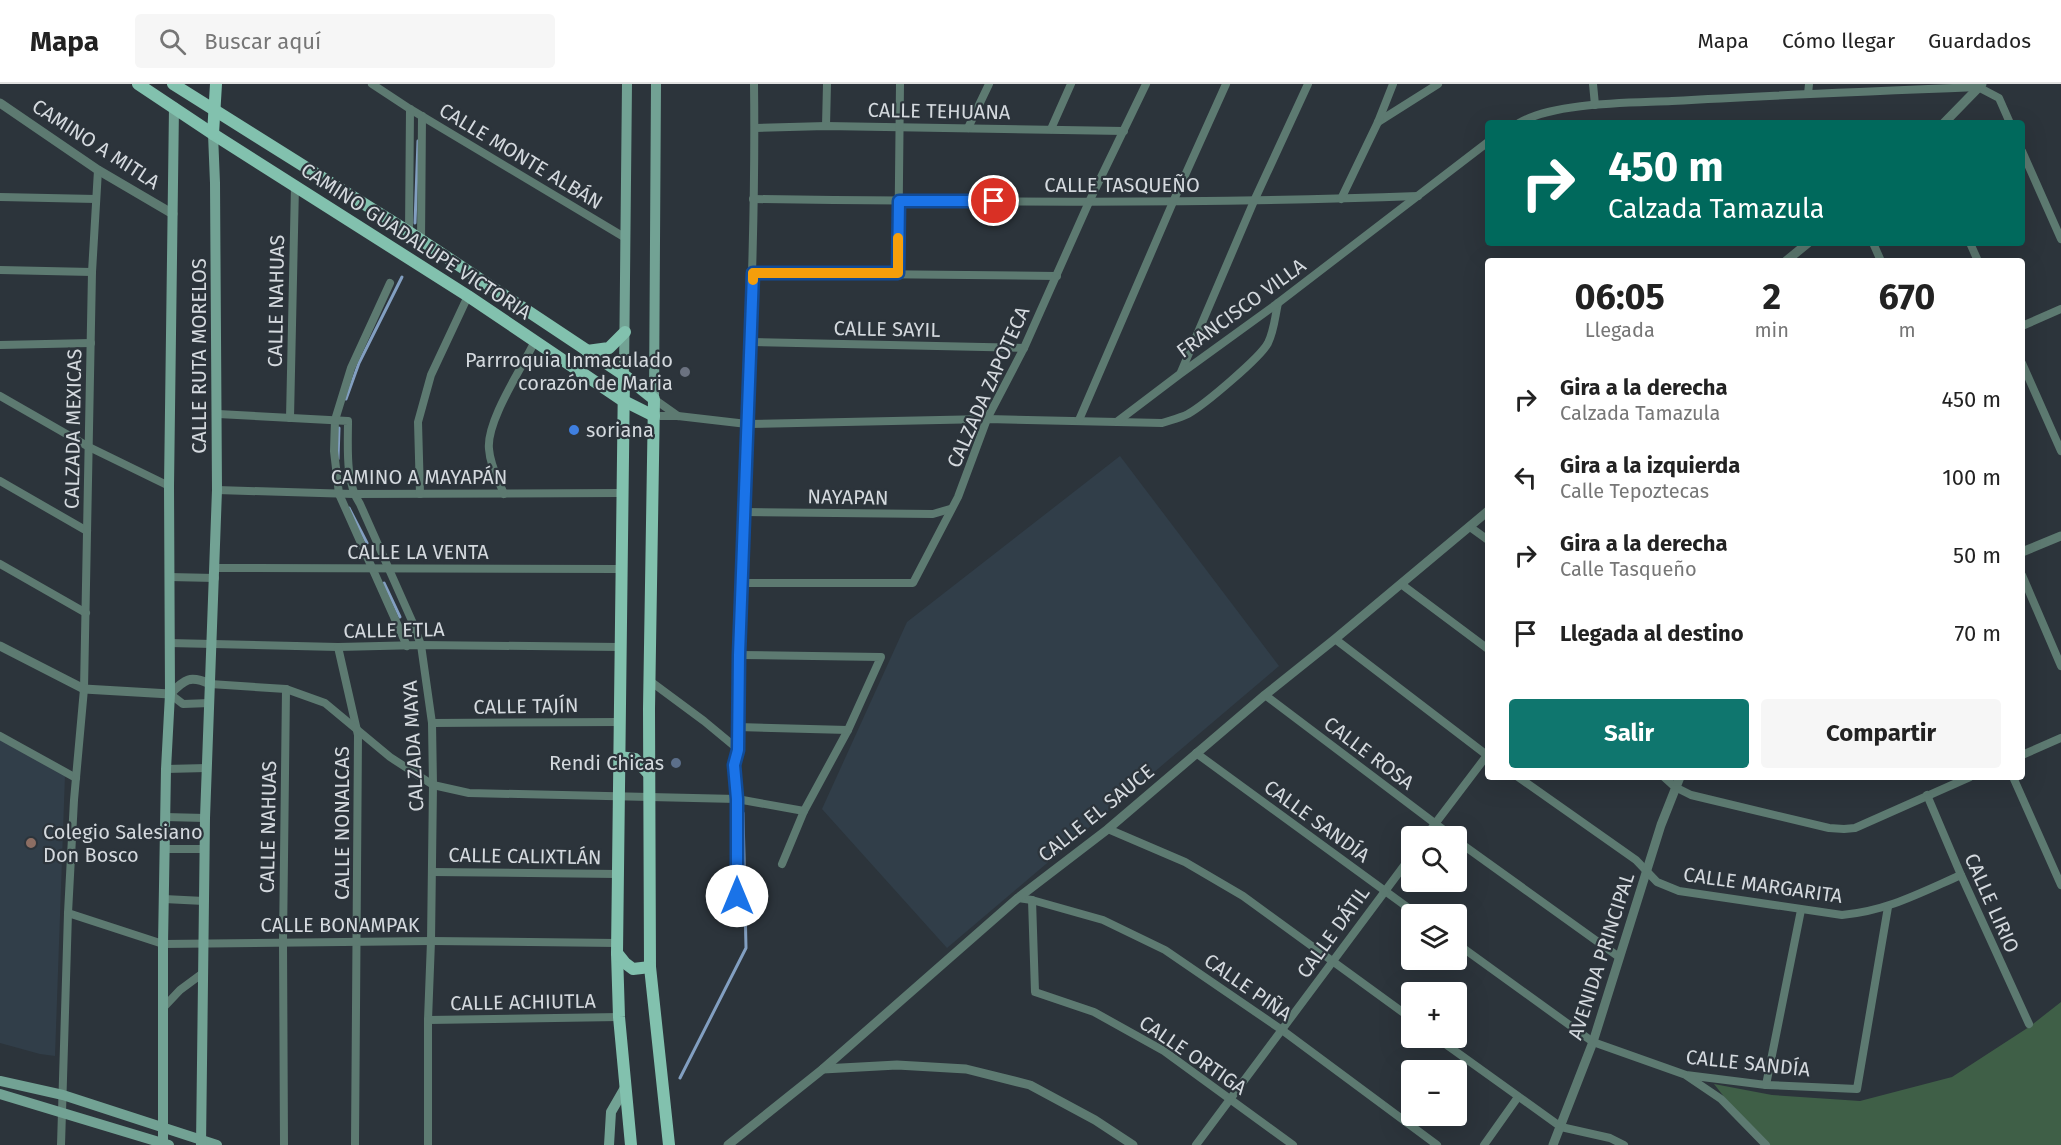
<!DOCTYPE html>
<html lang="es">
<head>
<meta charset="utf-8">
<style>
	body { margin:0; font-family:"Fira Sans",sans-serif; background:#f6f6f6; color:#222; height:100vh; display:flex; flex-direction:column; font-size:22px; white-space:nowrap }
	* { box-sizing:border-box; margin:0 }
	p { font-size:20px; color:#767676 }
	.icon { flex:none; width:33px; height:33px; fill:none; stroke:currentColor; stroke-width:2; stroke-linecap:round; stroke-linejoin:round }
	.map { position:relative; flex:1; overflow:hidden }
	.panel { position:absolute; left:1485px; top:174px; width:540px; height:522px; display:flex; flex-direction:column; background:#fff; border-radius:6px; box-shadow:0 6px 24px #0002 }
	.panel>* { flex:none }
	.guide { position:absolute; left:1485px; top:36px; width:540px; height:126px; border-radius:6px; box-shadow:0 6px 24px #0002; background:#00695c; color:#fff; overflow:hidden }
	.buttons { position:absolute; left:1401px; top:742px; display:grid; gap:12px }
	.buttons a { display:grid; place-items:center; width:66px; height:66px; border-radius:6px; background:#fff; box-shadow:0 6px 24px #0002; font-size:30px }
	.pin { position:absolute; display:grid; place-items:center; width:51px; height:51px; color:#fff; margin:-26px; border:3px solid #fff; border-radius:50%; box-shadow:0 2px 6px #0007 }
	.me { position:absolute; width:66px; margin:-33px; rotate:0deg; stroke-linejoin:round; filter:drop-shadow(0 0 4px #0008) }
	.turn { display:flex; align-items:center; gap:21px; height:126px; padding:0 24px; font-size:27px }
	.turn .icon { width:78px; height:78px; stroke-width:2.5 }
	.turn b { display:block; font-size:42px; line-height:51px }
	.eta { display:flex; justify-content:space-evenly; align-items:center; height:102px; text-align:center }
	.eta b { font-size:36px; font-weight:700; line-height:42px }
	.button { display:flex; gap:12px; margin-top:auto; padding:12px 24px }
	.button a { flex:1; height:69px; border-radius:6px; background:#0f766e; color:#fff; font-size:24px; font-weight:700; line-height:69px; text-align:center }
	.button a+a { background:#f6f6f6; color:#222 }
	ul { padding:0; list-style:none }
	li { display:flex; align-items:center; gap:18px; height:78px; padding:0 24px }
	li div { flex:1 }
	li b { display:block; font-size:22px }
	li em { font-style:normal }
	header { display:flex; align-items:center; gap:36px; box-sizing:border-box; height:84px; padding:0 30px; background:#fff; border-bottom:2px solid #e0e0e0 }
	header strong { font-size:28px }
	nav { display:flex; gap:33px; margin-inline-start:auto; font-size:21px }
	.search { width:420px; height:54px; background:#f6f6f6; display:flex; align-items:center; gap:15px; box-sizing:border-box; padding:0 21px; border-radius:6px; color:#767676; font-size:22px }
	.map>svg:first-child { display:block }
	.built { fill:#313e49 }
	.green { fill:#3f5f47 }
	.lines { fill:none; stroke-linecap:round; stroke-linejoin:round }
	.stream { stroke:#829fc1; stroke-width:3 }
	.minor { stroke:#5d7a71; stroke-width:8 }
	.tertiary { stroke:#5d7a71; stroke-width:9 }
	.secondary { stroke:#72a294; stroke-width:10 }
	.primary { stroke:#82c1ae; stroke-width:12 }
	.route-casing { stroke:#114b97; stroke-width:15 }
	.route { stroke:#1a73e8; stroke-width:10 }
	.slow { stroke:#f59e0b; stroke-width:10 }
	.worship-dot { fill:#6b7280; stroke:#2c343b; stroke-width:2 }
	.shop-dot { fill:#3f7fe0; stroke:#2c343b; stroke-width:2 }
	.service-dot { fill:#5c6f8a; stroke:#2c343b; stroke-width:2 }
	.education-dot { fill:#8d6e63; stroke:#2c343b; stroke-width:2 }
	.labels { text-anchor:middle; stroke-width:4.5; stroke-linejoin:round; paint-order:stroke }
	.street-label { font-size:20px; fill:#d4d9de; stroke:#2c343b }
	.poi-label { font-size:20px; fill:#d4d9de; stroke:#2c343b; text-anchor:end }
</style>
</head>
<body>
<header>
<strong>Mapa</strong>
<div class="search"><svg class="icon" aria-label="search" viewBox="0 0 24 24"><circle cx="10" cy="10" r="6"/><path d="M15 15l6 6"/></svg>Buscar aquí</div>
<nav><a>Mapa</a><a>Cómo llegar</a><a>Guardados</a></nav>
</header>
<div class="map">
<svg width="2061" height="1061" viewBox="0 0 2061 1061">
	<rect width="100%" height="100%" fill="#2c343b"/>
	<g class="built">
		<polygon points="1120,372 1279,582 947,864 822,725 907,538"/>
		<polygon points="0,655 65,691 55,972 40,970 0,959"/>
	</g>
	<polygon class="green" points="2061,918 2061,1061 1762,1061 1714,1000 1772,1011 1860,1017 1952,993 2029,943"/>
	<g class="lines">
		<g class="stream">
			<polyline points="415,139 418,57"/>
			<polyline points="346,315 359,279 402,193"/>
			<polyline points="338,375 339,344"/>
			<polyline points="349,424 367,459"/>
			<polyline points="384,499 400,533"/>
			<polyline points="680,994 746,864 743,729"/>
		</g>
		<g class="minor">
			<polyline points="372,0 410,25 624,153"/>
			<polyline points="1593,0 1595,21"/>
			<polyline points="1808,10 1809,0"/>
			<polyline points="1378,38 1438,0"/>
			<path d="M1519,39C1555,18 1630,19 1672,17C1774,11 1876,7 1978,3L1999,14L2010,39"/>
			<polyline points="826,42 827,0"/>
			<polyline points="755,44 826,42 1124,47"/>
			<polyline points="968,44 989,0"/>
			<polyline points="1051,45 1071,0"/>
			<polyline points="2022,67 2061,155"/>
			<polyline points="0,113 96,115"/>
			<path d="M753,115C975,118 1196,120 1418,112"/>
			<polyline points="1341,115 1378,38 1393,0"/>
			<polyline points="409,148 410,25"/>
			<polyline points="421,157 422,32"/>
			<polyline points="1873,159 1881,177"/>
			<polyline points="1970,159 1978,177"/>
			<polyline points="0,186 92,188"/>
			<polyline points="753,189 1057,192"/>
			<polyline points="898,189 900,0"/>
			<polyline points="390,199 351,284 335,336 334,367 339,410 407,562"/>
			<polyline points="2022,242 2061,225"/>
			<polyline points="750,258 1024,264"/>
			<polyline points="0,261 91,259"/>
			<polyline points="2022,279 2061,367"/>
			<polyline points="1181,288 1254,117 1308,0"/>
			<polyline points="0,312 89,363 169,402"/>
			<polyline points="654,315 678,332"/>
			<path d="M218,330L348,337C348,363 345,398 360,420L412,537L421,561L432,639L433,701L431,857L428,936V1061"/>
			<path d="M654,332H678L747,340L987,335L1162,339C1171,336 1180,334 1188,330C1204,321 1260,274 1268,259C1274,247 1275,233 1278,219"/>
			<polyline points="290,334 295,102"/>
			<polyline points="1079,336 1173,118 1226,0"/>
			<polyline points="1118,337 1180,290 1278,219 1488,58"/>
			<polyline points="0,397 87,447"/>
			<polyline points="217,406 353,410 621,409"/>
			<polyline points="420,410 418,338 431,291 468,212"/>
			<path d="M504,410C498,395 490,381 489,365C486,337 522,284 535,257"/>
			<polyline points="744,428 933,430 950,425"/>
			<polyline points="1470,443 1488,456"/>
			<polyline points="0,480 86,529"/>
			<polyline points="216,484 620,485"/>
			<polyline points="2022,491 2061,582"/>
			<polyline points="169,493 215,494"/>
			<polyline points="741,499 913,499 958,413 987,335 1024,264 1089,118 1146,0"/>
			<polyline points="1401,500 1488,565"/>
			<polyline points="1335,555 1488,672"/>
			<polyline points="169,559 338,563 421,561 620,563"/>
			<polyline points="338,563 358,651 355,1061"/>
			<polyline points="739,571 881,573 848,646 804,727 782,780"/>
			<polyline points="650,597 704,637 739,666"/>
			<polyline points="210,600 286,605 325,619 390,673 433,701 469,709 737,715 804,727"/>
			<polyline points="170,610 183,620 210,619"/>
			<polyline points="1265,611 1453,753"/>
			<polyline points="432,639 620,638"/>
			<polyline points="738,643 848,646"/>
			<polyline points="0,652 76,694"/>
			<polyline points="1196,669 1418,831"/>
			<polyline points="2022,671 2061,654"/>
			<polyline points="166,685 207,684"/>
			<path d="M1518,693L1636,776L1657,798L1679,807L1842,831C1887,827 1920,809 1961,791"/>
			<polyline points="1664,693 1675,703 1691,711 1829,744 1844,745 1855,744 1970,693"/>
			<polyline points="2013,693 2061,801"/>
			<polyline points="1927,711 1961,791 2029,940"/>
			<polyline points="165,733 205,734"/>
			<polyline points="1108,745 1185,778 1243,812 1412,935"/>
			<polyline points="1425,753 1488,670"/>
			<polyline points="1456,756 1619,873"/>
			<polyline points="164,765 205,765"/>
			<polyline points="432,788 617,790"/>
			<path d="M737,812V715L734,681L739,666C737,444 757,222 754,0"/>
			<polyline points="1018,814 1032,816 1103,836 1165,866 1282,946 1437,1061"/>
			<polyline points="164,815 204,817"/>
			<polyline points="1032,816 1035,908 1094,928 1164,967 1293,1061"/>
			<polyline points="68,829 163,860 431,857 617,859"/>
			<polyline points="1456,859 1593,958 1686,991 1766,1001 1857,1005 1888,823"/>
			<polyline points="163,924 180,906 203,889"/>
			<polyline points="428,936 619,933"/>
			<polyline points="1437,954 1561,1043 1610,1054 1624,1061"/>
			<polyline points="1687,992 1721,1015 1766,1061"/>
			<polyline points="1766,1001 1801,826"/>
			<polyline points="61,1061 68,829 74,716 84,605 92,188 98,86"/>
			<polyline points="284,1061 283,858 286,605"/>
			<polyline points="1196,1061 1412,771"/>
			<polyline points="1484,1061 1518,1013"/>
		</g>
		<g class="tertiary">
			<polyline points="0,19 98,86 173,130"/>
			<polyline points="1944,39 1982,0"/>
			<polyline points="1786,177 1808,159"/>
			<polyline points="2022,468 2061,452"/>
			<path d="M0,562L84,605L170,610C185,595 190,591 210,600"/>
			<polyline points="823,985 897,981 966,985 1030,1001 1095,1036 1133,1061"/>
			<polyline points="728,1061 823,985 1018,814 1108,745 1265,611 1335,555 1488,427"/>
			<polyline points="1553,1061 1593,958 1661,741 1680,693"/>
		</g>
		<g class="secondary">
			<polyline points="624,291 627,0"/>
			<polyline points="654,315 656,0"/>
			<polyline points="0,997 63,1011 217,1061"/>
			<polyline points="0,1010 169,1061"/>
			<polyline points="163,1061 163,860 166,685 170,610 169,402 174,23"/>
			<polyline points="201,1061 205,734 217,406 215,99 213,50"/>
			<polyline points="609,1061 611,1028 626,1002"/>
		</g>
		<g class="primary">
			<polyline points="138,0 213,50 468,212 622,316 654,332"/>
			<polyline points="173,0 409,148 624,291 654,315 649,625 650,883 669,1061"/>
			<polyline points="213,50 216,0"/>
			<polyline points="587,267 609,264 625,248"/>
			<polyline points="624,291 617,869 619,933 631,1061"/>
			<polyline points="619,673 635,675 649,690"/>
			<polyline points="617,869 625,879 633,885 650,883"/>
		</g>
	</g>
	<g class="lines">
		<g class="route-casing">
			<polyline id="route" points="737,812 737,715 734,681 738,666 739,571 753,189 898,189 899,117 994,117"/>
		</g>
		<use href="#route" class="route"/>
		<polyline class="slow" points="753,196 753,189 898,189 898,154"/>
	</g>
	<circle class="worship-dot" cx="685" cy="288" r="6"/>
	<circle class="shop-dot" cx="574" cy="346" r="6"/>
	<circle class="service-dot" cx="676" cy="679" r="6"/>
	<circle class="education-dot" cx="31" cy="759" r="6"/>
	<g class="labels">
		<g class="street-label">
			<text transform="translate(939 27) rotate(1)" y="7">CALLE TEHUANA</text>
			<text transform="translate(96 60) rotate(33)" y="7">CAMINO A MITLA</text>
			<text transform="translate(521 72) rotate(31)" y="7">CALLE MONTE ALBÁN</text>
			<text x="1122" y="108">CALLE TASQUEÑO</text>
			<text transform="translate(416 157) rotate(33)" y="7">CAMINO GUADALUPE VICTORIA</text>
			<text transform="translate(276 217) rotate(-89)" y="7">CALLE NAHUAS</text>
			<text transform="translate(1241 224) rotate(-36)" y="7">FRANCISCO VILLA</text>
			<text transform="translate(887 245) rotate(1)" y="7">CALLE SAYIL</text>
			<text transform="translate(199 272) rotate(-90)" y="7">CALLE RUTA MORELOS</text>
			<text transform="translate(988 303) rotate(-66)" y="7">CALZADA ZAPOTECA</text>
			<text transform="translate(73 345) rotate(-89)" y="7">CALZADA MEXICAS</text>
			<text x="419" y="400">CAMINO A MAYAPÁN</text>
			<text transform="translate(848 413) rotate(1)" y="7">NAYAPAN</text>
			<text x="418" y="475">CALLE LA VENTA</text>
			<text transform="translate(394 546) rotate(-1)" y="7">CALLE ETLA</text>
			<text transform="translate(526 622) rotate(-1)" y="7">CALLE TAJÍN</text>
			<text transform="translate(413 662) rotate(-93)" y="7">CALZADA MAYA</text>
			<text transform="translate(1369 669) rotate(37)" y="7">CALLE ROSA</text>
			<text transform="translate(1096 729) rotate(-39)" y="7">CALLE EL SAUCE</text>
			<text transform="translate(1317 737) rotate(36)" y="7">CALLE SANDÍA</text>
			<text transform="translate(342 739) rotate(-90)" y="7">CALLE NONALCAS</text>
			<text transform="translate(268 743) rotate(-89)" y="7">CALLE NAHUAS</text>
			<text transform="translate(525 772) rotate(1)" y="7">CALLE CALIXTLÁN</text>
			<text transform="translate(1763 801) rotate(8)" y="7">CALLE MARGARITA</text>
			<text transform="translate(1992 819) rotate(66)" y="7">CALLE LIRIO</text>
			<text x="340" y="848">CALLE BONAMPAK</text>
			<text transform="translate(1333 848) rotate(-54)" y="7">CALLE DÁTIL</text>
			<text transform="translate(1601 872) rotate(-72)" y="7">AVENIDA PRINCIPAL</text>
			<text transform="translate(1248 903) rotate(35)" y="7">CALLE PIÑA</text>
			<text transform="translate(523 918) rotate(-1)" y="7">CALLE ACHIUTLA</text>
			<text transform="translate(1193 971) rotate(34)" y="7">CALLE ORTIGA</text>
			<text transform="translate(1748 979) rotate(6)" y="7">CALLE SANDÍA</text>
		</g>
		<g class="poi-label">
			<text x="673" y="283">Parrroquia Inmaculado<tspan x="673" dy="23">corazón de Maria</tspan></text>
			<text x="586" y="353" text-anchor="start">soriana</text>
			<text x="664" y="686">Rendi Chicas</text>
			<text x="43" y="755" text-anchor="start">Colegio Salesiano<tspan x="43" dy="23">Don Bosco</tspan></text>
		</g>
	</g>
</svg>
<div class="buttons">
<a><svg class="icon" aria-label="search" viewBox="0 0 24 24"><circle cx="10" cy="10" r="6"/><path d="M15 15l6 6"/></svg></a>
<a><svg class="icon" aria-label="layers" viewBox="0 0 24 24"><path d="M12 4l9 5-9 5-9-5zM3 14l9 5 9-5"/></svg></a>
<a>+</a>
<a>−</a>
</div>
<div class="pin" style="left:994px;top:117px;background:#d93025"><svg class="icon" aria-label="arrive" viewBox="0 0 24 24"><path d="M6 21V4h12l-3 4 3 4H6"/></svg></div>
<svg class="me" style="left:737px;top:812px" viewBox="-20 -20 40 40"><circle r="19" fill="#fff"/><path d="M0-13L10 11 0 6-10 11z" fill="#1a73e8"/></svg>
<div class="guide">
<div class="turn"><svg class="icon" aria-label="right" viewBox="0 0 24 24"><path d="M7 20v-9h11M14 6l5 5-5 5"/></svg><div><b>450 m</b>Calzada Tamazula</div></div>
</div>
<section class="panel">
<div class="eta">
<div><b>06:05</b><p>Llegada</p></div>
<div><b>2</b><p>min</p></div>
<div><b>670</b><p>m</p></div>
</div>
<ul>
<li><svg class="icon" aria-label="right" viewBox="0 0 24 24"><path d="M7 20v-9h11M14 6l5 5-5 5"/></svg><div><b>Gira a la derecha</b><p>Calzada Tamazula</p></div><em>450 m</em></li>
<li><svg class="icon" aria-label="left" viewBox="0 0 24 24"><path d="M17 20v-9H6M10 6l-5 5 5 5"/></svg><div><b>Gira a la izquierda</b><p>Calle Tepoztecas</p></div><em>100 m</em></li>
<li><svg class="icon" aria-label="right" viewBox="0 0 24 24"><path d="M7 20v-9h11M14 6l5 5-5 5"/></svg><div><b>Gira a la derecha</b><p>Calle Tasqueño</p></div><em>50 m</em></li>
<li><svg class="icon" aria-label="arrive" viewBox="0 0 24 24"><path d="M6 21V4h12l-3 4 3 4H6"/></svg><div><b>Llegada al destino</b></div><em>70 m</em></li>
</ul>
<div class="button"><a>Salir</a><a>Compartir</a></div>
</section>
</div>
</body>
</html>
